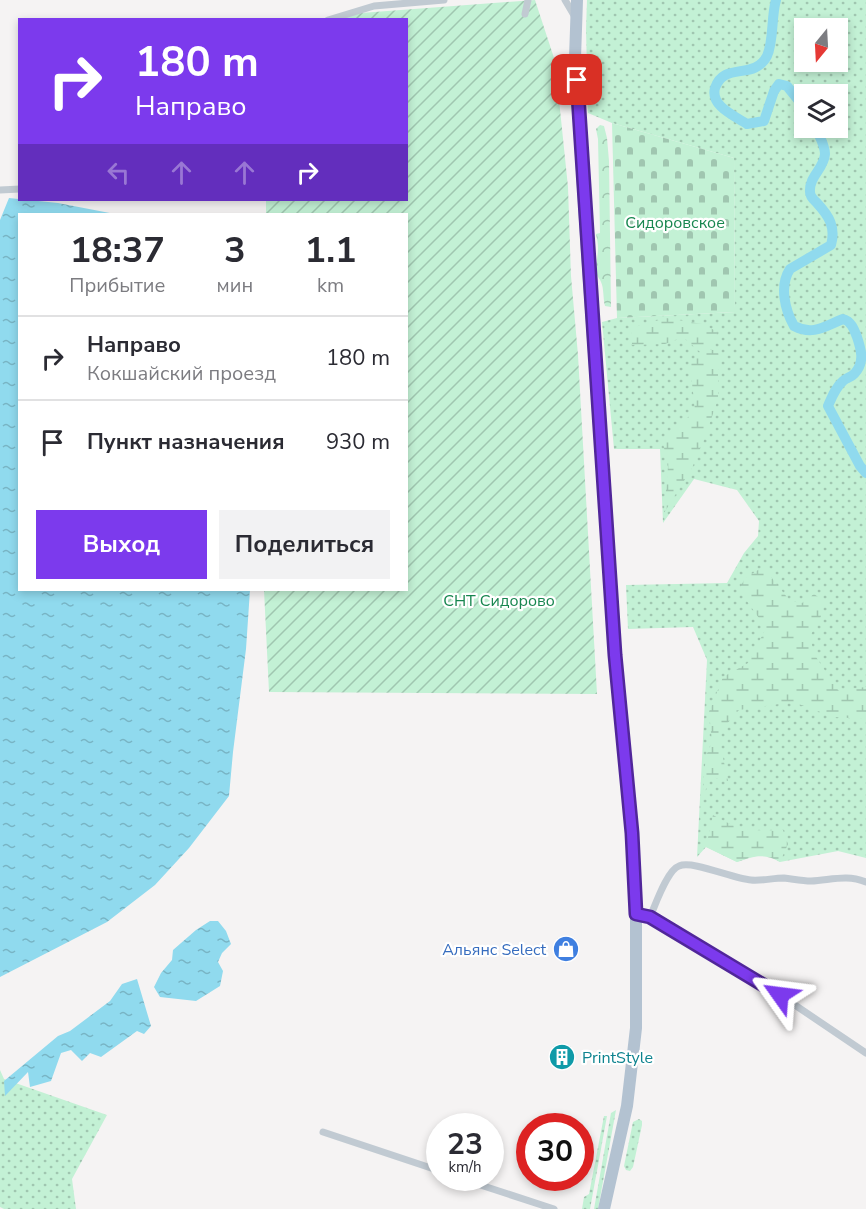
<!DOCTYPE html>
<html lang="ru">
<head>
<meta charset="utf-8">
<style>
	body { margin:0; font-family:"Nunito Sans",sans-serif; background:#f2f2f3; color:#2b2b33; height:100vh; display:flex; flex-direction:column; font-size:22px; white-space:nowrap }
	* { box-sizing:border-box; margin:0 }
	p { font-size:20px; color:#7c7c81 }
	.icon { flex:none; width:33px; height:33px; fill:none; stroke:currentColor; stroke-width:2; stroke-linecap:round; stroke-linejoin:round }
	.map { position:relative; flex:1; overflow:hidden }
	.side { position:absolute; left:18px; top:213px; width:390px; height:378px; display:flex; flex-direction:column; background:#fff; border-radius:0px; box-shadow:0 3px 9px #0003 }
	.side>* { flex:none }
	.top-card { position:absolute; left:18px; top:18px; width:390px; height:183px; border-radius:0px; box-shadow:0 3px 9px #0003; background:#7c3aed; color:#fff; overflow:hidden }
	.needle { width:39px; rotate:198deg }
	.buttons { position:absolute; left:794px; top:18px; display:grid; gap:12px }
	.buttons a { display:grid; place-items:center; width:54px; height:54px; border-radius:0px; background:#fff; box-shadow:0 3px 9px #0003; font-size:30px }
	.speed { position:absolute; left:426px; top:1113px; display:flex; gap:12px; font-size:30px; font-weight:700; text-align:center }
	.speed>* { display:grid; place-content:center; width:78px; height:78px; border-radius:50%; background:#fff; box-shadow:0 3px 9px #0003; line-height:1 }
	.speed small { font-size:15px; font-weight:400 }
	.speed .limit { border:9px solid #d22; background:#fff; color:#111 }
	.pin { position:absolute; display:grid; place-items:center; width:51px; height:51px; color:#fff; margin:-26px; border-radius:12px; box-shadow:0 3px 9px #0006 }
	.me { position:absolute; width:66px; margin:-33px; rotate:301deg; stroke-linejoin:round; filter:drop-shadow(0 0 4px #0008) }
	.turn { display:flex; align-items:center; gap:21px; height:126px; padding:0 18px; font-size:27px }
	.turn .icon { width:78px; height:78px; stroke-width:2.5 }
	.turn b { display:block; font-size:42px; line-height:51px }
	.lanes { display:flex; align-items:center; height:57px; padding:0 18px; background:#0003; justify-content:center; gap:30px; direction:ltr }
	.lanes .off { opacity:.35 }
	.eta { display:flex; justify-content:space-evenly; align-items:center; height:102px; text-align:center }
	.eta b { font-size:36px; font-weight:700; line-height:42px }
	.action { display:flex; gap:12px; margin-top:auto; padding:12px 18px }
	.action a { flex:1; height:69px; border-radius:0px; background:#7c3aed; color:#fff; font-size:24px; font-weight:700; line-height:69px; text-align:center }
	.action a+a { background:#f2f2f3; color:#2b2b33 }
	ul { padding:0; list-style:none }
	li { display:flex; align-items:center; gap:18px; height:84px; padding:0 18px; border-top:2px solid #e1e1e2 }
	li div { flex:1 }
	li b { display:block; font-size:22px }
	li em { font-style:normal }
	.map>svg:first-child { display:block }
	.grass { fill:url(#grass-dots); fill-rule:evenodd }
	.forest { fill:url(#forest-crowns) }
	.wetland { fill:url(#wetland-marsh) }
	.cemetery { fill:url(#cemetery-stones) }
	.garden { fill:url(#garden-furrows) }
	.water { fill:url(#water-ripples) }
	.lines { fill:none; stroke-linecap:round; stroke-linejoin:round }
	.river { stroke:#90daee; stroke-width:10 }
	.minor { stroke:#c1cad2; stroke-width:7 }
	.primary { stroke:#b3c2d1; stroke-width:12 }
	.route-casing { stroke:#51269a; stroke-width:15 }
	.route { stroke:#7c3aed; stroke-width:10 }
	.labels { text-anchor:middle; stroke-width:4.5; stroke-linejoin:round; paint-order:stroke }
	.park-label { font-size:16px; fill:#17864f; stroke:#fff }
	.shop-label { font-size:16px; fill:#366cbe; stroke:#fff; text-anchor:end }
	.culture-label { font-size:16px; fill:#0d838f; stroke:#fff; text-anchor:start }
</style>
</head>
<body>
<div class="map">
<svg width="866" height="1209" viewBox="0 0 866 1209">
	<defs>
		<pattern id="grass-dots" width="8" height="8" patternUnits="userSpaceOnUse" patternTransform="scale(1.5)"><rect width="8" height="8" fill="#c3f1d5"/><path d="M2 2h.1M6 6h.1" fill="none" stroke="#a0c6b0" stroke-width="1.8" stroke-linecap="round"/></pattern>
		<pattern id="forest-crowns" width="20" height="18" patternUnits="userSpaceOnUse" patternTransform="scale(1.5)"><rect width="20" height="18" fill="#c3f1d5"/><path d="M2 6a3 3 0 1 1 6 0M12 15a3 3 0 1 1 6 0" fill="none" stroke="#a0c6b0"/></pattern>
		<pattern id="wetland-marsh" width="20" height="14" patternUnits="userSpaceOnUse" patternTransform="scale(1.5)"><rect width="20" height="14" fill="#c3f1d5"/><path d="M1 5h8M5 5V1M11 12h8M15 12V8" fill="none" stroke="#a0c6b0"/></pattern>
		<pattern id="cemetery-stones" width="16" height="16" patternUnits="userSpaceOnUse" patternTransform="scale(1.5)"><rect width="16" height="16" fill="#c3f1d5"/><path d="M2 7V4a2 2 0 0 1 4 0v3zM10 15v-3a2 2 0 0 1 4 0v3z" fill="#a0c6b0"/></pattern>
		<pattern id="garden-furrows" width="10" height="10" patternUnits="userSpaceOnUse" patternTransform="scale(1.5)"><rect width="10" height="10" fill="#c3f1d5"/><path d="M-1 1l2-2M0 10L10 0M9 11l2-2" fill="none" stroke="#a0c6b0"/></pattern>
		<pattern id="water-ripples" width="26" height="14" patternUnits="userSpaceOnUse" patternTransform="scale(1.5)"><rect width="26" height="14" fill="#90daee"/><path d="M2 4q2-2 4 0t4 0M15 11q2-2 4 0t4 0" fill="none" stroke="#78b4c4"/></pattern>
	</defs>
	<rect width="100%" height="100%" fill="#f5f3f3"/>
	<g class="grass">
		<path d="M587,0H866V858L838,851L780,862L770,856H755L737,862L706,847L697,857L707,660L693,627L628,629L626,585L727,583L744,553L758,536L759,521L737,490L694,479L663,523L660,449H614L602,322L617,318L735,312L734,158L612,123L588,113L586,29ZM804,28H837V62H804ZM804,94H837V128H804Z"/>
		<polygon points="0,1070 4,1079 107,1115 72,1179 76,1209 4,1209 0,1207"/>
		<polygon points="616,1110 598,1209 594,1209 611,1113"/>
		<polygon points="604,1116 607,1116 590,1209 582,1209 584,1197 589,1194"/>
		<polygon points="639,1119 642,1121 642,1125 633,1167 630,1171 626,1170 624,1166 633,1122"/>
	</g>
	<path class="forest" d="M600,125L604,126L607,138L609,161L611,307L605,306C603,299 604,288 601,282C599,277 595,275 596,269C597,254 600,250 596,234L600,233L598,139L596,129Z"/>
	<g class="wetland">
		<polygon points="666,318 702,324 718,332 708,350 718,350 721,369 718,370 718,399 705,437 692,468 664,513 668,467 663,443 695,410 690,365 700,352 683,337 665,344 632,345 631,328"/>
		<polygon points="763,567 790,601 802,603 814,594 825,602 820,619 810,636 814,654 838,690 866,687 866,719 834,717 793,702 739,710 718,734 728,781 708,776 704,801 703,785 706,756 712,742 709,712 723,677 748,663 766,628 739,590 745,578"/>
		<path d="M713,815C740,831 752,831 783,830L788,844L780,862C764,853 754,856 737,862L706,847Z"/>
	</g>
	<polygon class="cemetery" points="612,123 734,158 735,312 617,318"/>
	<polygon class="garden" points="535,0 555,61 568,187 571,276 578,355 597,694 269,692 264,590 406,590 406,214 266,214 266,200 406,200 406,20 340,19 361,13"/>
	<g class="water">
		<polygon points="9,198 58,203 115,214 20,214 20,590 250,590 246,649 233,752 229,796 189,848 155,885 107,922 0,977 0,220"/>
		<polygon points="210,921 218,921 226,931 231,944 222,953 218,962 223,971 220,986 196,1001 160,997 154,987 161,973 172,960 173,950 196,930"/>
		<polygon points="137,979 151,1026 144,1034 137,1031 101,1057 90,1053 82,1061 71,1050 61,1053 51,1081 30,1087 28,1072 5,1096 4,1081 58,1036 70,1031 110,1001 122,984"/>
	</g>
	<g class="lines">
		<g class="river">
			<path d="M776,0C771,17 774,41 767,56C754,81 724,61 715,88C710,106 735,116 747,124L764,121L774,91L779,84L787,86L804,107"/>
			<path d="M816,128C819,136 825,145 825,154C824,169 809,176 810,192C810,197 814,200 817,203C829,216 836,227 831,245L790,269C779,286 785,310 794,326C813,336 825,326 843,319C851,321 854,329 857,337C861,349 865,362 855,373C852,377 846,378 843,381C835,388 832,397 828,406L860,466L866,473"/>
		</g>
		<g class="minor">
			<polyline points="565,0 575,17"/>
			<polyline points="525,14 528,0"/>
			<polyline points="328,20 374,6 444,0"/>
			<polyline points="0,190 20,189"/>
			<polyline points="636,914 650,917 780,995 866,1053"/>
			<path d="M650,917C655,906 667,870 679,866C693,860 733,879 751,880C762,881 773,878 784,878C793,879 802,881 811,881C831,880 847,874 866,882"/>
			<polyline points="323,1132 440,1171"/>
			<polyline points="459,1178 554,1209"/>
		</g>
		<polyline class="primary" points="577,0 575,58 587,253 615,655 632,833 636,914 636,1028 627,1106 604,1209"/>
	</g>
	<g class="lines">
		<g class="route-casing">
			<polyline id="route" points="577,80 615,655 632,833 636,914 650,917 780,995"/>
		</g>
		<use href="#route" class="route"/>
	</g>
	<defs>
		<g id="shop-disc" transform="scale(1.35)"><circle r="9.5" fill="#3f7fe0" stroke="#fff"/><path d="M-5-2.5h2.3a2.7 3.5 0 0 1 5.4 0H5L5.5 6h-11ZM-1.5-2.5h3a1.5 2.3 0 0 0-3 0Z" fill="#fff"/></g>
		<g id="building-disc" transform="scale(1.35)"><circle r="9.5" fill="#0f9aa8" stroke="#fff"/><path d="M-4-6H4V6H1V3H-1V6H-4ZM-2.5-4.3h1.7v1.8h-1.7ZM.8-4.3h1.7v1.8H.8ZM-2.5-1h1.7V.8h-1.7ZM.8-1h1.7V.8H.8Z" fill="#fff"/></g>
	</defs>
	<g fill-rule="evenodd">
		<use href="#shop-disc" x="566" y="949"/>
		<use href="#building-disc" x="562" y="1057"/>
	</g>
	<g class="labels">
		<g class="park-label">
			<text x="675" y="228">Сидоровское</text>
			<text x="499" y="606">СНТ Сидорово</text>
		</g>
		<g class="shop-label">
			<text x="546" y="955">Альянс Select</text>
		</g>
		<g class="culture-label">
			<text x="582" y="1063">PrintStyle</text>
		</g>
	</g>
</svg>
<div class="buttons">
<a><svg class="needle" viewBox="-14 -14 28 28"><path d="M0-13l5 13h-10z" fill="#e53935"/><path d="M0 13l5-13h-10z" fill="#7c7c81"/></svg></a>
<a><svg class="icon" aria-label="layers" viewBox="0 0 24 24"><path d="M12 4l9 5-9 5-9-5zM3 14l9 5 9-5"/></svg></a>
</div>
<div class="speed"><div>23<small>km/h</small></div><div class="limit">30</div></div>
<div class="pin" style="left:577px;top:80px;background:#d93025"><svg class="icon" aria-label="arrive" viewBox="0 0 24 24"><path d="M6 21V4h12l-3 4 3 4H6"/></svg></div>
<svg class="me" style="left:780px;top:995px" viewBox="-20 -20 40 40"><path d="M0-17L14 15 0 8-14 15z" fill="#7c3aed" stroke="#fff" stroke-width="4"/></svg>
<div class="top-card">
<div class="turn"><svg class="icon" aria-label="right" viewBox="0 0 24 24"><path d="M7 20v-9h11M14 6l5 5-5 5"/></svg><div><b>180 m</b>Направо</div></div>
<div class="lanes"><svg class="icon off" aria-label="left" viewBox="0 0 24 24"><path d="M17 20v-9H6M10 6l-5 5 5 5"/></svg><svg class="icon off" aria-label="ahead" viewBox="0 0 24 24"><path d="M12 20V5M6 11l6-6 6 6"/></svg><svg class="icon off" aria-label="ahead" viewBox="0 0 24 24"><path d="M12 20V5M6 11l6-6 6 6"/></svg><svg class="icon" aria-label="right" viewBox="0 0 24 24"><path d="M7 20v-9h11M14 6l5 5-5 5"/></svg></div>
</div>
<section class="side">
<div class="eta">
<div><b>18:37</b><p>Прибытие</p></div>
<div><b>3</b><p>мин</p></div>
<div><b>1.1</b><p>km</p></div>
</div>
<ul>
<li><svg class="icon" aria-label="right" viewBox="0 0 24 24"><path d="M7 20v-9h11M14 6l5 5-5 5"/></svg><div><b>Направо</b><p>Кокшайский проезд</p></div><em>180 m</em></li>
<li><svg class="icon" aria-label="arrive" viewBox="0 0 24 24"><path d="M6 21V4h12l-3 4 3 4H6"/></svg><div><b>Пункт назначения</b></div><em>930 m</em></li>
</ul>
<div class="action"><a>Выход</a><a>Поделиться</a></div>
</section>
</div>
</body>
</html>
